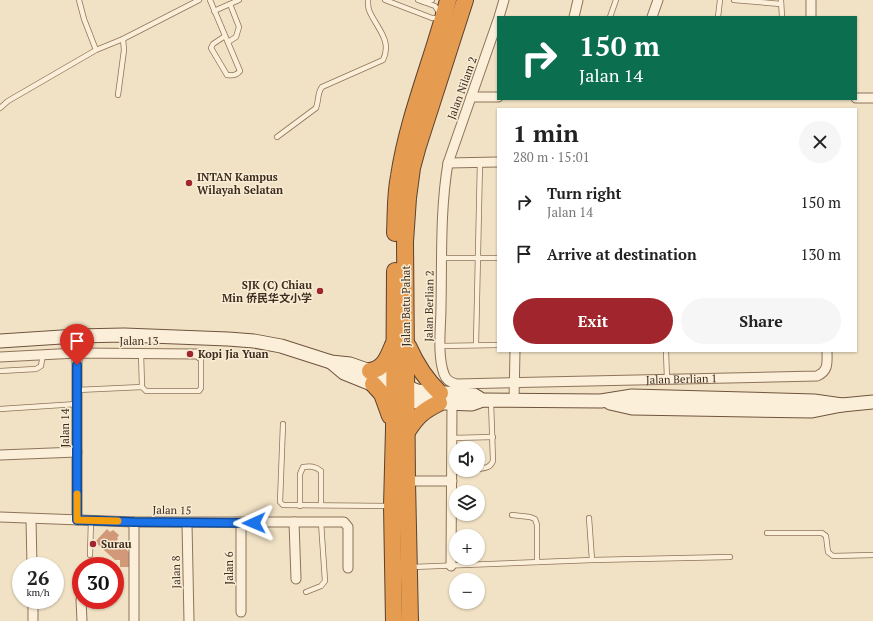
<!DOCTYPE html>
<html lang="en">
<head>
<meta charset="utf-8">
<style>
	body { margin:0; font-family:"PT Serif","Noto Sans SC",serif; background:#f6f6f6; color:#222; height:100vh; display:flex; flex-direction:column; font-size:15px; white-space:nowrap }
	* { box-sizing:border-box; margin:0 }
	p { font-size:13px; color:#767676 }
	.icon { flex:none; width:22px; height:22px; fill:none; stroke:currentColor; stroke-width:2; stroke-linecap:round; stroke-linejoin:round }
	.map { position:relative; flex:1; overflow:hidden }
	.panel { position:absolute; left:497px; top:108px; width:360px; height:244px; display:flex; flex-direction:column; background:#fff; border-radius:0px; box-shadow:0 1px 3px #0004 }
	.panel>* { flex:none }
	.guide { position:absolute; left:497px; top:16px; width:360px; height:84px; border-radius:0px; box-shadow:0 1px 3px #0004; background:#0b6e4f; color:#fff; overflow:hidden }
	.buttons { position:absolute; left:449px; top:441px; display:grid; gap:8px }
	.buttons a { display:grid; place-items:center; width:36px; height:36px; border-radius:50%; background:#fff; box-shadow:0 1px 3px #0004; font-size:20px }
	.speed { position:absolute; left:12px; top:557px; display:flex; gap:8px; font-size:20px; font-weight:700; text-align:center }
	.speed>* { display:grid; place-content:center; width:52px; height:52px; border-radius:50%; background:#fff; box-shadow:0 1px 3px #0004; line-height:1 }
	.speed small { font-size:10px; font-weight:400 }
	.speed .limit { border:6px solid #d22; background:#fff; color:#111 }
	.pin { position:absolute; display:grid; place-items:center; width:34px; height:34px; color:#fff; margin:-41px -17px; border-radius:50% 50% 50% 0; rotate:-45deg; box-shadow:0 0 4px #0007 }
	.pin .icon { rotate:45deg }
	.me { position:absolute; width:44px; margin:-22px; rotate:269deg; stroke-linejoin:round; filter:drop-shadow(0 0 3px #0008) }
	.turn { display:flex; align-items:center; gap:14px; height:84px; padding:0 16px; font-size:18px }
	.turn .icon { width:52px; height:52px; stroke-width:2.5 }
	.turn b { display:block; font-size:28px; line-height:34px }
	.round { display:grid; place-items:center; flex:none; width:42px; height:42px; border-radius:21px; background:#f6f6f6 }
	.summary { display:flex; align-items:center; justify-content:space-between; height:68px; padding:0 16px }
	h1 { font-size:24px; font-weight:700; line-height:30px }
	.cta { display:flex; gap:8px; margin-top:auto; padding:8px 16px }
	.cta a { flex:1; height:46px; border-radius:24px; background:#a1252c; color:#fff; font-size:16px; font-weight:700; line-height:46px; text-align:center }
	.cta a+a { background:#f6f6f6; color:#222 }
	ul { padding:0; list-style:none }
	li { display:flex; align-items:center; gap:12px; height:52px; padding:0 16px }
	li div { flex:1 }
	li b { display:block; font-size:15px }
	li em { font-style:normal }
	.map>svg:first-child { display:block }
	.building { fill:#d29979 }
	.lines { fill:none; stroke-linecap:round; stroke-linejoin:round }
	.lane-casing { stroke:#8e7359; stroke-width:6 }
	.street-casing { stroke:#8e7359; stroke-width:11 }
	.secondary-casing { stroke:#70543d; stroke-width:15 }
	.highway-casing { stroke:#5c412e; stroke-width:18 }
	.lane { stroke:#fbefd9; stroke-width:4.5 }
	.street { stroke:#fbefd9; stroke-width:9 }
	.secondary { stroke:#fbefd9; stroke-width:13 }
	.highway { stroke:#e59c51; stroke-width:16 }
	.route-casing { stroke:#114b97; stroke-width:10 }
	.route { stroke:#1a73e8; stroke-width:7 }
	.slow { stroke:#f59e0b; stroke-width:7 }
	.poi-dot { fill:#a1252c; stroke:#f8ecd5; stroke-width:1.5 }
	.labels { text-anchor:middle; stroke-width:3; stroke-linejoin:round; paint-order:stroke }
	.street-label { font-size:11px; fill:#3d2c1e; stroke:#f8ecd5 }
	.poi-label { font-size:11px; font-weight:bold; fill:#3d2c1e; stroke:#f8ecd5; text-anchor:start }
</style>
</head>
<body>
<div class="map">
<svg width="873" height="621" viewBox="0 0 873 621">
	<rect width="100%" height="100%" fill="#f1e2c5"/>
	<polygon class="building" points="107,529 110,532 113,530 119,535 117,538 118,539 117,541 127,550 130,554 130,567 120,567 120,560 115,560 95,542"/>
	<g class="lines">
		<g class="lane-casing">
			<g id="lane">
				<polyline points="79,0 84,19 96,50"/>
				<path d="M210,0L240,71C237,75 233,76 227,75L211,48L213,44L225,36"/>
				<polyline points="385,0 432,18 439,18"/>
				<polyline points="418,0 435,6 441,15"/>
				<polyline points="734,0 781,4"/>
				<polyline points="781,0 782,17"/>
				<polyline points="424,2 432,0"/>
				<polyline points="214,11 239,0"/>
				<polyline points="610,17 616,0"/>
				<polyline points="718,17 720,0"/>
				<polyline points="228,42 236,37 239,27 230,4"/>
				<polyline points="118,95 124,50 123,39"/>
				<polyline points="0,108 8,101 96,50 123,39 199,0"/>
				<path d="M277,137L316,108C319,101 317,93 322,87L383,60C393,40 375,26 369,10C368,7 368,3 368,0"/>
				<polyline points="442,258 498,258"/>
				<polyline points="476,345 480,162"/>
				<polyline points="440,346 498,345"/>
				<polyline points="666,351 667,379"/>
				<polyline points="141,353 142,387 146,391 199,391 201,388 201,359 200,356"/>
				<polyline points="0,371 36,369 41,366 43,354"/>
				<polyline points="77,390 142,387"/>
				<polyline points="0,409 77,404"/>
				<polyline points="283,424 280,502 283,505 390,506"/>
				<polyline points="452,438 493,437"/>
				<path d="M478,469C485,468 490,468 493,461L491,402"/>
				<polyline points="452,472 468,470"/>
				<path d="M300,506V474L303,467C310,466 315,466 321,471V505"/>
				<polyline points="512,515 530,517 535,519 537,525 537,562"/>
				<polyline points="589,518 592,560"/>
				<polyline points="767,533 822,533 826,536 828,552 833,556 873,555"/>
				<polyline points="90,555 91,520"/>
				<polyline points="412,567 592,560 730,557"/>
				<polyline points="306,592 321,586 325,581 321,522"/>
			</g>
		</g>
		<g class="street-casing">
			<g id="street">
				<polyline points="811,0 811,17"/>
				<polyline points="499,17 504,0"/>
				<polyline points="574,17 578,0"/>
				<polyline points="652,17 658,0"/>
				<path id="s1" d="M498,20L448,163C440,210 442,259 441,307C441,326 437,355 444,374C446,380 451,383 457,384L817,376C829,371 827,362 827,351"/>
				<polyline points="471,97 498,97"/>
				<polyline points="856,98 873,98"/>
				<polyline points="448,163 498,162"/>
				<polyline points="77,336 77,520"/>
				<polyline points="0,357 77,353 197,354 200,356"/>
				<polyline points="514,400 515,351"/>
				<polyline points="0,455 77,452"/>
				<polyline points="407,481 452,481"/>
				<polyline points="0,517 134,522 344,522 348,527 348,568"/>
				<polyline points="31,519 32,566"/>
				<polyline points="134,522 134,621"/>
				<polyline points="294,522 296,579"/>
				<polyline points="187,523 189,621"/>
				<polyline points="241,523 241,612"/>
				<polyline points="451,566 452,404"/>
				<polyline points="33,600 33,621"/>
				<polyline points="81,600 82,621"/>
			</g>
		</g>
		<g class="secondary-casing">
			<g id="secondary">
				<polyline points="0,341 77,336 124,335 228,339 254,341 281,346 331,362 350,364 370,371 417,391 474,395 479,398"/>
				<polyline points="331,362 344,373 416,402 472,404 483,400 601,401 632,396 814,401 842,405"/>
				<polyline points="610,403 632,408 812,411 842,405 873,402"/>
			</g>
		</g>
		<g class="highway-casing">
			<g id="highway">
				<path d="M395,233C396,214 395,195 399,176C408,116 433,59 448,0"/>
				<path d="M408,346C416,364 425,379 440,393"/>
				<path d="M370,371C384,369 388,357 393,345"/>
				<polyline points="373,384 382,394 390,416"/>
				<path d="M407,432C417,416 423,411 439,403"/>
				<polyline points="394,621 392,506 394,429 395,271"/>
				<polyline points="410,621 407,481 405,242 408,198 412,168 418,146 465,0"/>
			</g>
		</g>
		<use href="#lane" class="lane"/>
		<use href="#street" class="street"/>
		<use href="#secondary" class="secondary"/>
		<use href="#highway" class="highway"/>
	</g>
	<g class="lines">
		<g class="route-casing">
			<polyline id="route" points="77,365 77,520 134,522 254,523"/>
		</g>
		<use href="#route" class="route"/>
		<polyline class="slow" points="77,494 77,520 118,521"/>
	</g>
	<g class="poi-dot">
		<circle cx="189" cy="183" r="4"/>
		<circle cx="320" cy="291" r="4"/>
		<circle cx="190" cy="354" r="4"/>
		<circle cx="93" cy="544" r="4"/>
	</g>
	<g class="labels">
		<g class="street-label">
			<text transform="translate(462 88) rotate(-70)" y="4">Jalan Nilam 2</text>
			<text transform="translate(406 306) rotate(-90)" y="4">Jalan Batu Pahat</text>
			<text transform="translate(429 306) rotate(-89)" y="4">Jalan Berlian 2</text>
			<text x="139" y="345">Jalan 13</text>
			<text dy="4" stroke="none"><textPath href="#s1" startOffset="605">Jalan Berlian 1</textPath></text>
			<text transform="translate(65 428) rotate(-90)" y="4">Jalan 14</text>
			<text transform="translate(172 510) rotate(1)" y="4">Jalan 15</text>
			<text transform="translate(229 568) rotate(-90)" y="4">Jalan 6</text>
			<text transform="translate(176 572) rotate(-91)" y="4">Jalan 8</text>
		</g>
		<g class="poi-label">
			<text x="197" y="181">INTAN Kampus<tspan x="197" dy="13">Wilayah Selatan</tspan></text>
			<text x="312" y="289" text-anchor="end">SJK (C) Chiau<tspan x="312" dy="13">Min 侨民华文小学</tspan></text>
			<text x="198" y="358">Kopi Jia Yuan</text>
			<text x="101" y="548">Surau</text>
		</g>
	</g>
</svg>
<div class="buttons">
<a><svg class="icon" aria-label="sound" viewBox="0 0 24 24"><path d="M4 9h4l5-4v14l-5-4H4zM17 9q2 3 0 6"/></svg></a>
<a><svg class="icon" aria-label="layers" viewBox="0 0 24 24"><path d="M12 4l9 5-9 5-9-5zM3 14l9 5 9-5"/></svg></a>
<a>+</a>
<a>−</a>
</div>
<div class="speed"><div>26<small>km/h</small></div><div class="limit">30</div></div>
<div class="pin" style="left:77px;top:365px;background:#d93025"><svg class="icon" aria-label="arrive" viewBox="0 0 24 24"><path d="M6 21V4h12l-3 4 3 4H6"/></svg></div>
<svg class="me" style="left:254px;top:523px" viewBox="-20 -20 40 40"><path d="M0-17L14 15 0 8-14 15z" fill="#1a73e8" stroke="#fff" stroke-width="4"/></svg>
<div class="guide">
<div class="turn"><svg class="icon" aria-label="right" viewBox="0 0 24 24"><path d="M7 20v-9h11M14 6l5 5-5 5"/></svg><div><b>150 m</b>Jalan 14</div></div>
</div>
<section class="panel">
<div class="summary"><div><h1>1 min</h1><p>280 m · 15:01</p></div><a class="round"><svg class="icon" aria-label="close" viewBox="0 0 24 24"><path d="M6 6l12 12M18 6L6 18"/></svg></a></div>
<ul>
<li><svg class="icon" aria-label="right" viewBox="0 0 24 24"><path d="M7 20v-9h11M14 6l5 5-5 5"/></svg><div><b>Turn right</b><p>Jalan 14</p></div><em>150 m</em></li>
<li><svg class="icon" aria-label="arrive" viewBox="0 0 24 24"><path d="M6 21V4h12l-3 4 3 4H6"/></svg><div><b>Arrive at destination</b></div><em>130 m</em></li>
</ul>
<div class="cta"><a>Exit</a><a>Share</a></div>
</section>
</div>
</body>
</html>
